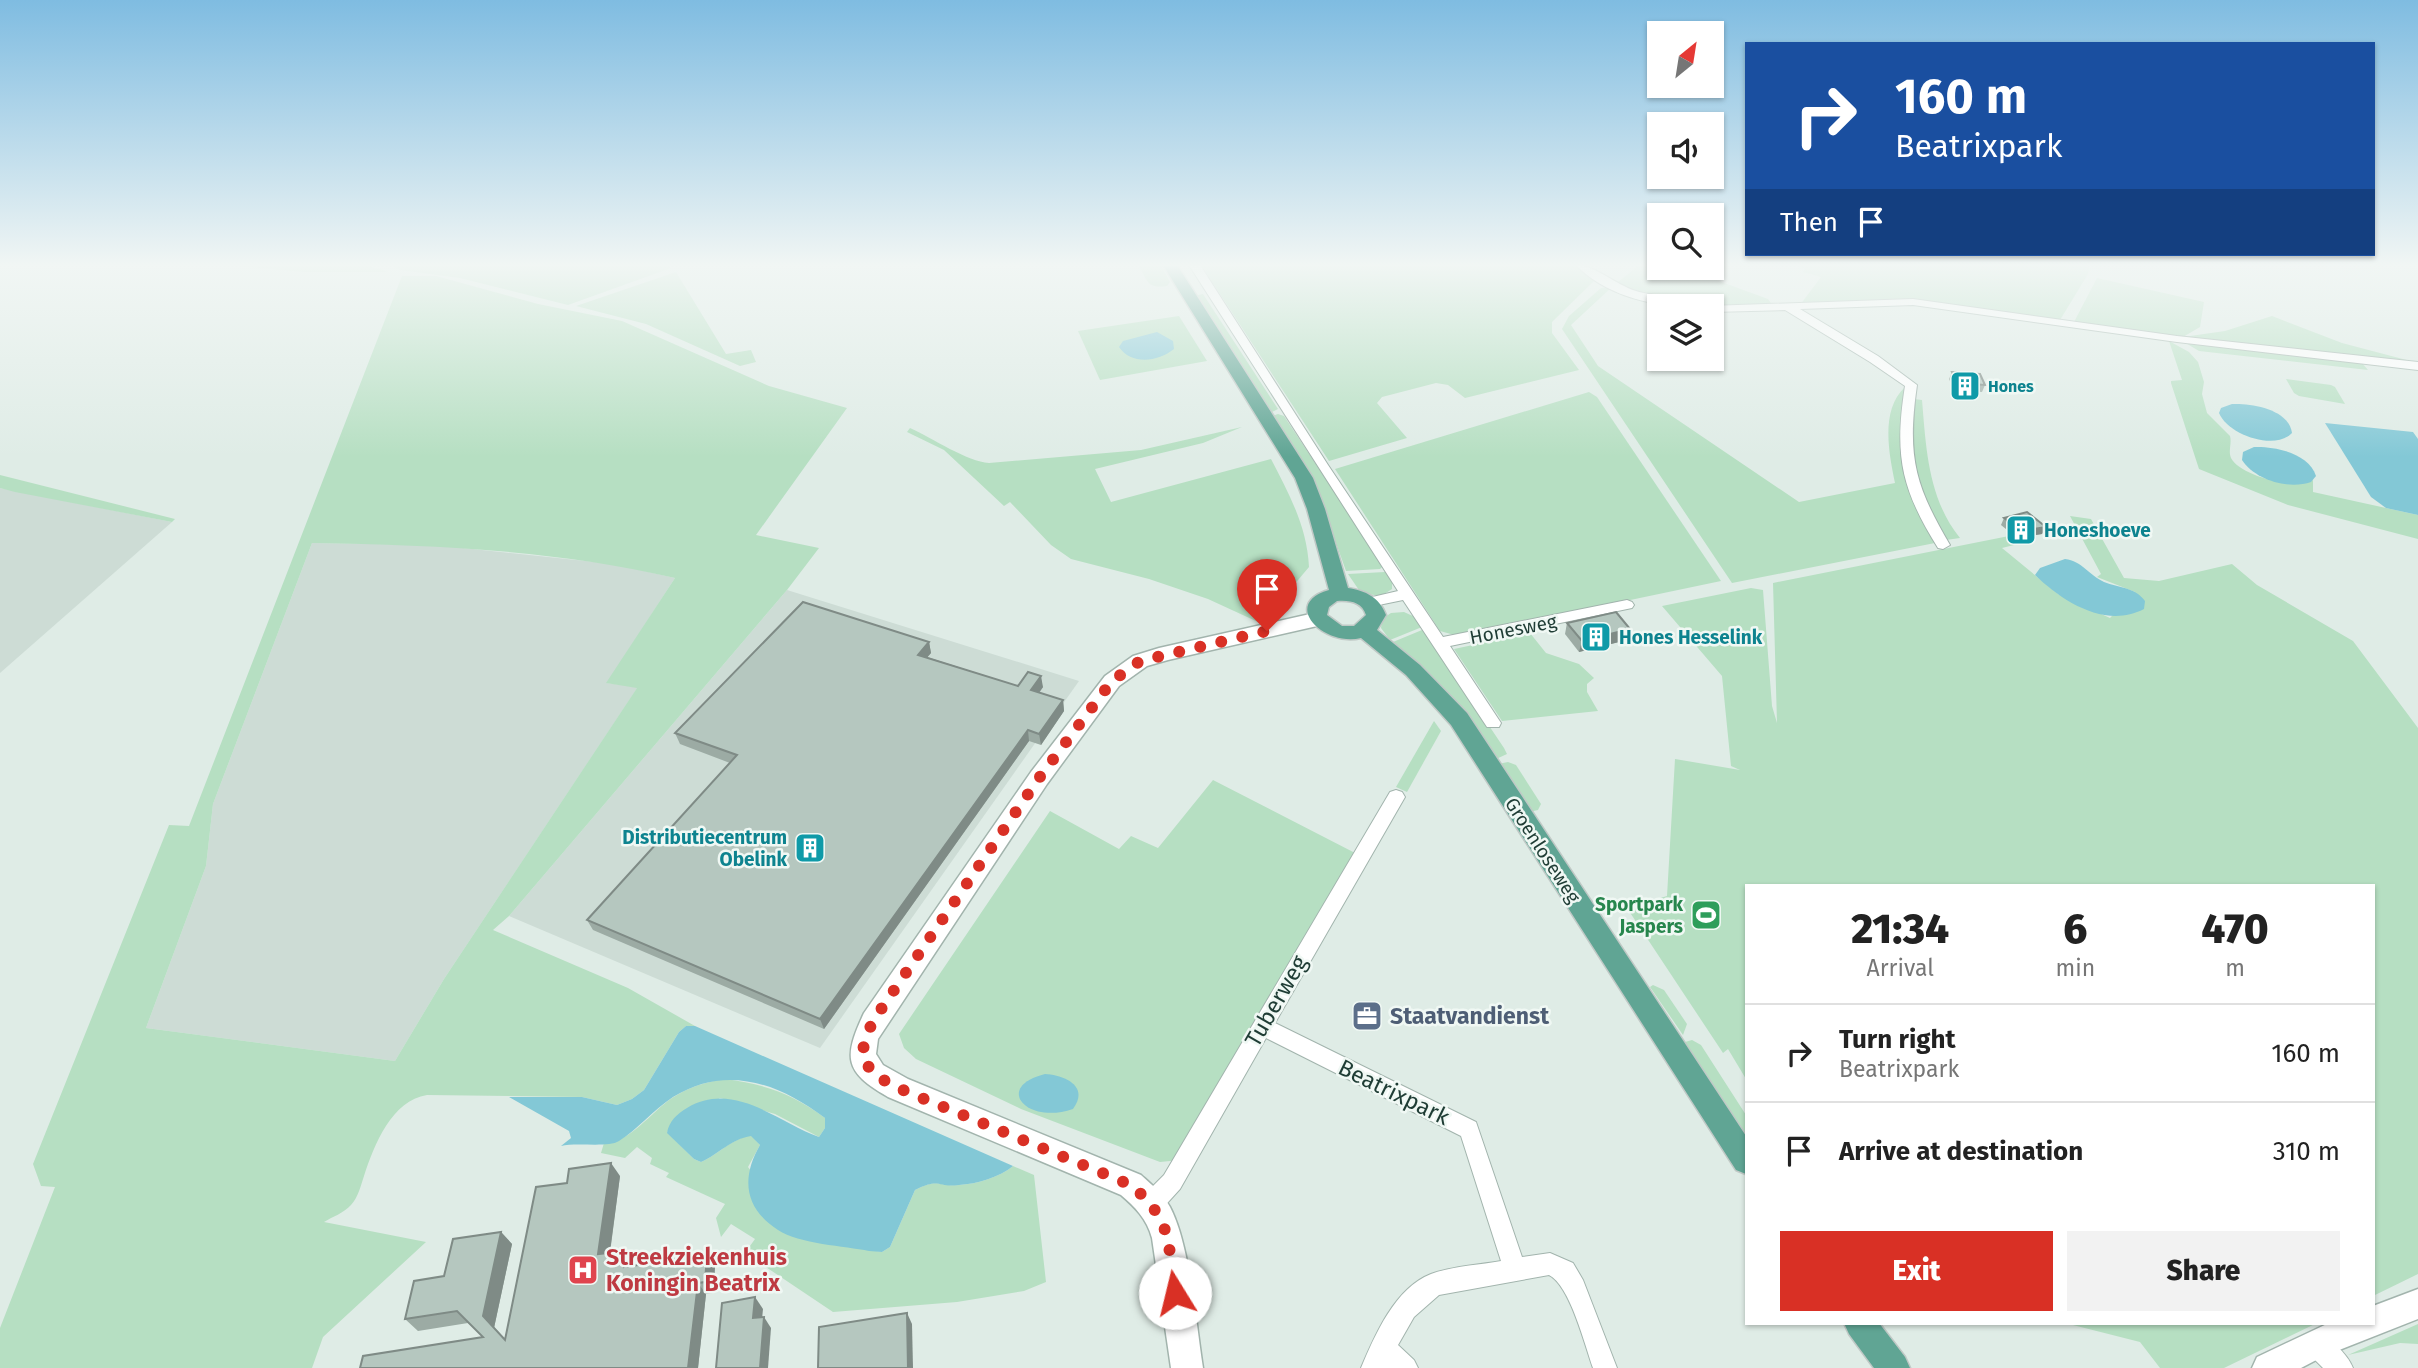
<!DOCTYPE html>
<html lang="en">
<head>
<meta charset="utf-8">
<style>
	body { margin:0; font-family:"Fira Sans",sans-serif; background:#f2f2f2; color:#222; height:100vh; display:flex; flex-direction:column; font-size:26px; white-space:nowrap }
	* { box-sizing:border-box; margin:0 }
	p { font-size:23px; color:#767676 }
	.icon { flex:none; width:38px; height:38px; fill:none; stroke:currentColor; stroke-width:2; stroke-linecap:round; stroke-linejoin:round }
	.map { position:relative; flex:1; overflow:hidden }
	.details { position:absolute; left:1745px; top:884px; width:630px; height:441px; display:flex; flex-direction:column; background:#fff; border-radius:0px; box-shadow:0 2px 5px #0004 }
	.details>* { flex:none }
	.hud { position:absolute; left:1745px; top:42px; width:630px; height:214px; border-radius:0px; box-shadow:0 2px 5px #0004; background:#1a4fa0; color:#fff; overflow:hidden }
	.needle { width:46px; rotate:30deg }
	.tools { position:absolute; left:1647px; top:21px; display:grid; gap:14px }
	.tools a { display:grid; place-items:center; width:77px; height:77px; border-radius:0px; background:#fff; box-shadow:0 2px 5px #0004; font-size:35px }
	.pin { position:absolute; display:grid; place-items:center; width:60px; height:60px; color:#fff; margin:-72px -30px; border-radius:50% 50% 50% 0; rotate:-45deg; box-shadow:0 0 7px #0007 }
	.pin .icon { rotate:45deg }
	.me { position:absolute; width:77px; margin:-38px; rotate:351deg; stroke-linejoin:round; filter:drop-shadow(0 0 5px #0008) }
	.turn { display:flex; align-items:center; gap:24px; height:147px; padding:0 35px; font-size:32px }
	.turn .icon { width:91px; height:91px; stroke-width:2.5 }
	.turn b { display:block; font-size:49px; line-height:60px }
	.then { display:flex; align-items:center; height:66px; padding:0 35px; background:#0003; gap:14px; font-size:26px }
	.eta { display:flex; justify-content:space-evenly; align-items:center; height:119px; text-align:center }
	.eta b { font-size:42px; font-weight:800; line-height:49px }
	.cta { display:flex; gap:14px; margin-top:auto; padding:14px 35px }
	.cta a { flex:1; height:80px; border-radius:0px; background:#d93025; color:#fff; font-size:28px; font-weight:800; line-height:80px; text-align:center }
	.cta a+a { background:#f2f2f2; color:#222 }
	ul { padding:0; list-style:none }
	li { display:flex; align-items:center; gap:21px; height:98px; padding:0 35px; border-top:2px solid #e0e0e0 }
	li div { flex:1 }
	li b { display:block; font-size:26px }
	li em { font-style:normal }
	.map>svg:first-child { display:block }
	.built { fill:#cddcd5 }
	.green { fill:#b6dfc2; fill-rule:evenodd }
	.water { fill:#83c8d6 }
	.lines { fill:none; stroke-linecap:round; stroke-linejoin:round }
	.minor-casing { stroke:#a2b4ad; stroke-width:2 }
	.tertiary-casing { stroke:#a2b4ad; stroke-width:3 }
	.primary-casing { stroke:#c0c9c6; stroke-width:3 }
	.minor { fill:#fff; fill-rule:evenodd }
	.tertiary { fill:#fff; fill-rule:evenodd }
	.primary { fill:#60a594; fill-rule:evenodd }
	.wall { fill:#9caba4 }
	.shaded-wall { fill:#7f8b86 }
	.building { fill:#b5c7bf; stroke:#7f8b86; stroke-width:2 }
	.route { stroke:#d93025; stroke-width:12; stroke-dasharray:0 21.6 }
	.labels { text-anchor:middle; stroke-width:5; stroke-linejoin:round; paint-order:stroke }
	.far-culture-label { font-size:16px; font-weight:bold; fill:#0d838f; stroke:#f0f8f4; text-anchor:start }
	.culture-label { font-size:19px; font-weight:bold; fill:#0d838f; stroke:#f0f8f4; text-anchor:start }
	.street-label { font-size:19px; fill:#1f3d35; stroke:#f0f8f4 }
	.leisure-label { font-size:19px; font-weight:bold; fill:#27864d; stroke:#f0f8f4; text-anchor:end }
	.near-street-label { font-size:23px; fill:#1f3d35; stroke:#f0f8f4 }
	.near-service-label { font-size:23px; font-weight:bold; fill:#4e5e75; stroke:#f0f8f4; text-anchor:start }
	.near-health-label { font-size:23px; font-weight:bold; fill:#be3a42; stroke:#f0f8f4; text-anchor:start }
</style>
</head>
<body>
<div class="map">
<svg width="2418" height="1368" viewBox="0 0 2418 1368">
	<rect width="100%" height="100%" fill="#dfece6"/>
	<g class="built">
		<polygon points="0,488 172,522 0,673"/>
		<polygon points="312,543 435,545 614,564 675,578 607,683 638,687 444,979 395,1061 146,1028 206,866 213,804"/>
		<polygon points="787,590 1079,681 820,1048 509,916"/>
	</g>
	<g class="green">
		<polygon points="225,265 366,265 388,272 305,272"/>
		<polygon points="390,265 668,265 671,268 568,305 460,278 400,270"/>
		<path d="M1138,265H1161L1170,282L1167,286C1147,289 1148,281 1138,265Z"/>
		<polygon points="1201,265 1578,265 1596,279 1552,322 1552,333 1579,370 1465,398 1448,385 1436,383 1382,397 1377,403 1407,438 1329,461"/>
		<path d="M1639,265L1712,268V265H1728L1716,280L1768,299L1773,306C1718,307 1668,305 1617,283Z"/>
		<polygon points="1793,265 2089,265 2089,266 2088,274 2060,320 1934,302 1800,305 1821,277 1803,272 1805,269"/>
		<polygon points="676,272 726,354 751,350 756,362 740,366 646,324 576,306"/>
		<path d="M402,276H436L538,304L622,321L769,386L847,408L756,535L819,548L787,590L509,916L493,930L628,988L695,1026H686L679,1032L644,1090L632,1099L617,1105L582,1097L427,1095C392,1100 374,1145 364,1176C361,1185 358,1198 351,1205C344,1213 332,1217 324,1222L426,1242L323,1337L312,1368H0V1328L55,1187L41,1186L33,1164L169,825L189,826ZM312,543C434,545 556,550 675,578L606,683L637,688L444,979L395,1061L146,1028L206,866L213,804Z"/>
		<polygon points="2097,278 2204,302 2200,327 2183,337 2225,331 2272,316 2342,343 2418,363 2169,335 2074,322"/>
		<path d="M1612,287L1571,325L1598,366L1799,502L1895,483C1889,454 1880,410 1905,387L1901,422L1935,543L1732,583L1562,329L1569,316L1601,288Z"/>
		<polygon points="1203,294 1278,409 1270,413 1194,296"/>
		<polygon points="1179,316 1207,361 1100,380 1078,331"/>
		<path d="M2169,341L2189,352L2198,362L2204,382L2202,394L2207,413L2230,436C2232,443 2228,451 2231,458C2240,476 2296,490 2313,480V492L2418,515V539L2288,505L2199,469L2171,383V381L2182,380Z"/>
		<polygon points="2184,342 2362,363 2368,370 2199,351"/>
		<polygon points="2286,379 2331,385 2335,387 2345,404 2299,396 2294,393"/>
		<polygon points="1589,392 1597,397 1721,581 1458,636 1440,631 1335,469"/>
		<path d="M1914,399L1922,400C1926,447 1928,499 1960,538L1946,540L1921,493L1912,452Z"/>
		<polygon points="1278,414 1284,416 1383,566 1380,569 1346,571 1319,495 1272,416"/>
		<path d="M1242,427L1203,443L1095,469L1111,502L1271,459C1289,494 1307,526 1309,567L1282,599L1258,622L1208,599L1149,579L1071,559L1051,545L1010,502L1004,506L944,450L907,432L910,428C932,438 968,462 989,463L1141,450Z"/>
		<polygon points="0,475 175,519 172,522 15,492 0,488"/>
		<polygon points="2070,516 2091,519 2124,578 2159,581 2232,564 2257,585 2353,641 2418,728 2418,1274 2373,1296 2373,886 1746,886 1746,1079 1728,1049 1723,1053 1627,908 1667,896 1675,759 1740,770 1731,766 1722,676 1662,606 1751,588 1763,590 1772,706 1777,723 1773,583 2009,536 2018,544 2002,548 2058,594 2110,618 2135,592 2097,577 2101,574"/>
		<polygon points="1385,572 1392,581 1392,589 1381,596 1361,593 1348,574"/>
		<polygon points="1404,612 1415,617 1422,627 1390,640 1381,628 1382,619 1391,613"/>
		<polygon points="1422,630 1426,632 1504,748 1507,754 1494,760 1446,693 1393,642"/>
		<polygon points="1530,633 1546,653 1579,664 1594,678 1587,684 1587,692 1598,711 1502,721 1454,649"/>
		<polygon points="1434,721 1441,731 1407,792 1396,787"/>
		<polygon points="1508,762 1516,765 1541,804 1538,810 1529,812 1498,764"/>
		<polygon points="1213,780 1357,854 1180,1160 1160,1162 1021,1109 916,1059 904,1048 899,1034 1050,811 1119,849 1131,836 1158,848"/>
		<polygon points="1653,985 1664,990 1687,1024 1683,1035 1650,987"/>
		<polygon points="1692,1040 1701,1045 1746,1115 1746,1147 1678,1044"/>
		<path d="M725,1079C764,1084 793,1094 825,1118V1128L819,1137L775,1114L720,1098L667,1132L694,1159L701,1162C719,1154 731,1139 751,1135L760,1145L748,1167L802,1238L882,1252L890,1247L915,1190C940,1177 937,1187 959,1185C977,1184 1000,1177 1013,1166L1034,1175L1046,1282L1024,1291L957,1302L833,1312L745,1253L755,1239L731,1224L721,1237L716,1218L725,1204L666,1177L669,1173L650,1164L652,1158L637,1147L625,1158L601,1153L604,1143C630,1143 651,1112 672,1098C689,1087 705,1082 725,1079Z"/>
		<polygon points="2065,1323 2317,1323 2224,1368 2160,1368 2140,1342"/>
		<polygon points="2418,1324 2418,1344 2400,1343 2348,1355"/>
	</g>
	<g class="water">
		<path d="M1157,332L1173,341L1174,349C1158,362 1131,365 1119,347L1123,341Z"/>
		<path d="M2232,404C2251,403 2289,409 2292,433C2275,451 2228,435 2219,413L2221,408Z"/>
		<polygon points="2325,423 2413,432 2418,439 2418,515 2386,508 2371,497"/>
		<path d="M2254,447C2274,446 2309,453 2316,476L2311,482C2289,490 2255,480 2242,460L2243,452Z"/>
		<path d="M2065,559C2082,561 2089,575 2104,582C2119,588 2135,587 2145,601L2144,609C2106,629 2063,602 2035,575L2040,568Z"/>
		<path d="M686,1026H695L1013,1166C1000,1177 977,1184 959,1185C937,1188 941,1177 915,1190L890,1247L882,1252L869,1251C845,1246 799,1244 778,1230C744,1208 741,1178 760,1145L751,1136C731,1139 719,1154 701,1162L694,1159L667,1133C669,1121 677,1114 687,1108C734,1080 777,1122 819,1137L825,1128V1118C778,1083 726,1064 673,1097C653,1110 638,1129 619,1141C608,1148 576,1142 561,1146L571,1138L569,1131L509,1097H582L617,1105L632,1099L644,1090L679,1032Z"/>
		<path d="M1045,1074C1064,1075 1090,1086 1073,1109C1027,1125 993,1087 1045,1074Z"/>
	</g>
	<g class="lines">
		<g class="minor-casing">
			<g id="minor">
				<polygon points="1189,265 1200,265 1328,465 1443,637 1627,600 1632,602 1634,605 1632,608 1450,646 1501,723 1499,727 1487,727 1403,600 1369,607 1364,605 1362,602 1364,599 1398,591"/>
				<path d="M1576,265C1595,265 1616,285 1636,291C1652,296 1683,298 1695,306C1654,308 1605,295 1576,265Z"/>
				<path d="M1913,299L2177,336L2418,362V370L2177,342L1913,305L1800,309L1878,356L1917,385C1907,455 1914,484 1950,545L1943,549L1938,548C1901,489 1894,455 1905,386L1870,362L1785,310L1712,312L1709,306Z"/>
				<path d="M1396,790L1402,792L1405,797L1275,1023L1476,1122L1522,1257L1550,1253L1573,1263L1583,1280L1617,1368H1593C1585,1346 1570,1285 1549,1275L1439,1295L1414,1317L1398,1345L1414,1360L1418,1368H1361C1375,1335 1395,1288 1431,1274C1452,1266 1479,1265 1501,1261L1461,1136L1266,1038L1180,1189L1160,1211L1152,1214L1144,1211L1141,1203L1144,1195L1164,1175L1390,792Z"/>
				<path d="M2315,1332C2330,1338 2347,1353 2353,1368H2323L2307,1352L2303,1344L2307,1336Z"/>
			</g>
		</g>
		<g class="tertiary-casing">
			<g id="tertiary">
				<path d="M1319,612L1326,614L1329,619L1326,624L1168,660L1147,666L1119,686L1047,784L878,1039L876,1054L883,1065L908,1079L1141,1175C1152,1185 1163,1194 1170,1207C1190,1245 1196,1324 1203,1368H1171L1152,1238C1147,1219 1135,1207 1121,1195L888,1097C844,1072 843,1058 864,1013L1031,772L1105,676L1133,656L1159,648Z"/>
				<polygon points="2418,1289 2418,1319 2324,1356 2301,1368 2252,1368 2257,1357 2329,1323 2373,1323 2373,1306"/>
			</g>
		</g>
		<g class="primary-casing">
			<g id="primary">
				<path d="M1163,265H1177L1313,478L1325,509L1348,588C1366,591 1379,597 1386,615L1377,630L1420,665L1467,713L1746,1136V1174L1736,1170L1451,725L1406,675L1361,638C1324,647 1280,604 1329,590L1307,509L1295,478ZM1337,601C1350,600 1362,602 1366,615L1354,626H1342L1327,615L1329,607Z"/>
				<polygon points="1844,1323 1879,1323 1905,1357 1910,1368 1874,1368 1849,1334"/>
			</g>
		</g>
		<use href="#minor" class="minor"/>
		<use href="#tertiary" class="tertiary"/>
		<use href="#primary" class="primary"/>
	</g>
	<g class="wall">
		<polygon points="1952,372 1985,385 1982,392 1954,390 1949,379"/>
		<polygon points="2004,518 2046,527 2042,534 2017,538 2001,525"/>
		<polygon points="1567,623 1630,629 1627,640 1579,652 1565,634"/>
		<polygon points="929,642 931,653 927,657 1018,686 1043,687 1039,693 1063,700 1064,711 1041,745 1029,741 824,1029 593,930 587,920 730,763 680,744 675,733"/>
		<polygon points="620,1176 610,1253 635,1263 635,1265 715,1267 713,1293 706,1294 698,1368 360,1368 483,1337 468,1323 418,1331 405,1319 444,1276 501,1232 512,1244 494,1328 505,1339"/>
	</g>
	<g class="shaded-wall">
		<polygon points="2046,527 2042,534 2017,538 2021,531"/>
		<polygon points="1630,629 1627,640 1579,652 1582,641"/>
		<polygon points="929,642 931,653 920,666 918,655"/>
		<polygon points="1041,676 1043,687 1033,701 1031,690"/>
		<polygon points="1063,700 1064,711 1041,745 1039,734"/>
		<polygon points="1028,730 1029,741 824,1029 820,1019"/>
		<polygon points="611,1163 620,1176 608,1266 598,1254"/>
		<polygon points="501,1232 512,1244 494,1328 517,1351 483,1316"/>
		<polygon points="626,1251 635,1263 633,1279 624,1267"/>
		<polygon points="707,1255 715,1267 713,1293 705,1282"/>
		<polygon points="698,1283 706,1294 698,1368 688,1368"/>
		<polygon points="755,1297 763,1309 761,1330 753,1318"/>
		<polygon points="907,1313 912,1324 913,1368 908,1368"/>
		<polygon points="764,1317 771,1328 768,1368 760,1368"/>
	</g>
	<g class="building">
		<polygon points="1952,372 1980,374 1985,385 1957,383"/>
		<polygon points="2027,512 2046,527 2021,531 2004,518"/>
		<polygon points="803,602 929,642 918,655 1018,686 1028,672 1041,676 1031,690 1063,700 1039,734 1028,730 820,1019 587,920 737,755 675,733"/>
		<polygon points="1616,612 1630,629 1582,641 1567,623"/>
		<polygon points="611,1163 598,1254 626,1251 624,1267 707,1255 705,1282 698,1283 688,1368 360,1368 363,1356 483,1337 457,1311 405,1319 414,1281 444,1276 453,1239 501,1232 483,1316 505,1340 536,1187 567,1183 569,1169"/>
		<polygon points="755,1297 753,1318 764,1317 760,1368 716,1368 722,1303"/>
		<polygon points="907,1313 908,1368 818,1368 819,1327"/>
	</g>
	<linearGradient id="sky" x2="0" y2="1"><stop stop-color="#7fbce1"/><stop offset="0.58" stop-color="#f1f6f4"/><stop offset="1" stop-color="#f1f6f4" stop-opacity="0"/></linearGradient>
	<rect width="2418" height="457" fill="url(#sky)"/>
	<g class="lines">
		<path class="route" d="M1175,1293C1167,1242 1174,1222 1131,1185L898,1088L873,1074L862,1056L865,1039L873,1021L1039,778L1112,681L1140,661L1267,631"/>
	</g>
	<defs>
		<g id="building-square" transform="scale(1.575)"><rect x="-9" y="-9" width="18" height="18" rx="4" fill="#0f9aa8" stroke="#f0f8f4"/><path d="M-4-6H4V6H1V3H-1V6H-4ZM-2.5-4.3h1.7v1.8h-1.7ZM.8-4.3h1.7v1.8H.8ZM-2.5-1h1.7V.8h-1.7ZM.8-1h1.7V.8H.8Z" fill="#fff"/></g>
		<g id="stadium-square" transform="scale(1.575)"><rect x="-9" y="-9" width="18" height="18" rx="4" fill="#2e9e5b" stroke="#f0f8f4"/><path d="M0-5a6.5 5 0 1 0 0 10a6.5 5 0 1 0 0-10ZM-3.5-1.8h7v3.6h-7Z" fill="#fff"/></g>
		<g id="office-square" transform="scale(1.575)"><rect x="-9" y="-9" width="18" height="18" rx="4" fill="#5c6f8a" stroke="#f0f8f4"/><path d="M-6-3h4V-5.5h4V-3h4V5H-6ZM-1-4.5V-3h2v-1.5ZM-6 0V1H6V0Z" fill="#fff"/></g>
		<g id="hospital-square" transform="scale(1.575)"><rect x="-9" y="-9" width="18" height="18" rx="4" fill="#e0444e" stroke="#f0f8f4"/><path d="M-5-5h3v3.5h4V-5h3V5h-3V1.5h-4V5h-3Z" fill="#fff"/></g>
	</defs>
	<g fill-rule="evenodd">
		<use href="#building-square" x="1965" y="386"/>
		<use href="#building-square" x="2021" y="530"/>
		<use href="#building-square" x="1596" y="637"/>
		<use href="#building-square" x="810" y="848"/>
		<use href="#stadium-square" x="1706" y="915"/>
		<use href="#office-square" x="1367" y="1016"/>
		<use href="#hospital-square" x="583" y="1270"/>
	</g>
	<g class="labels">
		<g class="far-culture-label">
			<text x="1988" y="392">Hones</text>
		</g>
		<g class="culture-label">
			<text x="2044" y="537">Honeshoeve</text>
			<text x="1619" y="644">Hones Hesselink</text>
			<text x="787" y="844" text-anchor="end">Distributiecentrum<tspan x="787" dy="22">Obelink</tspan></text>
		</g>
		<g class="street-label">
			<text transform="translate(1513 629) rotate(-11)" y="7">Honesweg</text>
			<text transform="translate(1543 850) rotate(57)" y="7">Groenloseweg</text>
		</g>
		<g class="leisure-label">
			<text x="1683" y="911">Sportpark<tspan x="1683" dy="22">Jaspers</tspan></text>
		</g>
		<g class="near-street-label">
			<text transform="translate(1276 1001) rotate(-60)" y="8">Tuberweg</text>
			<text transform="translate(1394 1092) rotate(26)" y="8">Beatrixpark</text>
		</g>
		<g class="near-service-label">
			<text x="1390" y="1024">Staatvandienst</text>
		</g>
		<g class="near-health-label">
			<text x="606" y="1265">Streekziekenhuis<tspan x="606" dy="26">Koningin Beatrix</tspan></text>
		</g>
	</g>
</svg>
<div class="tools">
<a><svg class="needle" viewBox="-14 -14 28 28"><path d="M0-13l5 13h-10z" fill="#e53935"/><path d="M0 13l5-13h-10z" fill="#767676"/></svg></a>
<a><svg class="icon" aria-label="sound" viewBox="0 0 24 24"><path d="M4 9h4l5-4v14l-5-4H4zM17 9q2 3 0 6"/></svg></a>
<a><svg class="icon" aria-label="search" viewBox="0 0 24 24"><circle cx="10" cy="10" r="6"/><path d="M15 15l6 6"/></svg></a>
<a><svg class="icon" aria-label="layers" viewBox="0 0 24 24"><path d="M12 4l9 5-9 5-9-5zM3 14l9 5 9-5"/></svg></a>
</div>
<div class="pin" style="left:1267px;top:631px;background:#d93025"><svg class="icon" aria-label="arrive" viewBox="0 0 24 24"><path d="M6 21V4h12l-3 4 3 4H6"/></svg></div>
<svg class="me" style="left:1175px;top:1293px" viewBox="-20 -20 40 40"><circle r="19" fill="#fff"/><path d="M0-13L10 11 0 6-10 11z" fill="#d93025"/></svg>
<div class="hud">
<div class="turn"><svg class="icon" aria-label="right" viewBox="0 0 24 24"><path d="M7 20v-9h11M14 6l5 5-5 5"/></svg><div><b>160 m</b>Beatrixpark</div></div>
<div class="then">Then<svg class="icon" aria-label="arrive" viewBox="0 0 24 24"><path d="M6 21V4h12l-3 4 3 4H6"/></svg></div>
</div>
<section class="details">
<div class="eta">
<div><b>21:34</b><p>Arrival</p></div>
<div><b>6</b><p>min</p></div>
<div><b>470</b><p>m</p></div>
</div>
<ul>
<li><svg class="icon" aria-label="right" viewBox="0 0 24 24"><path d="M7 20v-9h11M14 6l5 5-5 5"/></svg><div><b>Turn right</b><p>Beatrixpark</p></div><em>160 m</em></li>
<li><svg class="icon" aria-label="arrive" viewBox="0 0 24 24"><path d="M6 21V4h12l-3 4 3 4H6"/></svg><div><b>Arrive at destination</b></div><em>310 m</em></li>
</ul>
<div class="cta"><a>Exit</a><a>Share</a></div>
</section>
</div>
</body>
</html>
